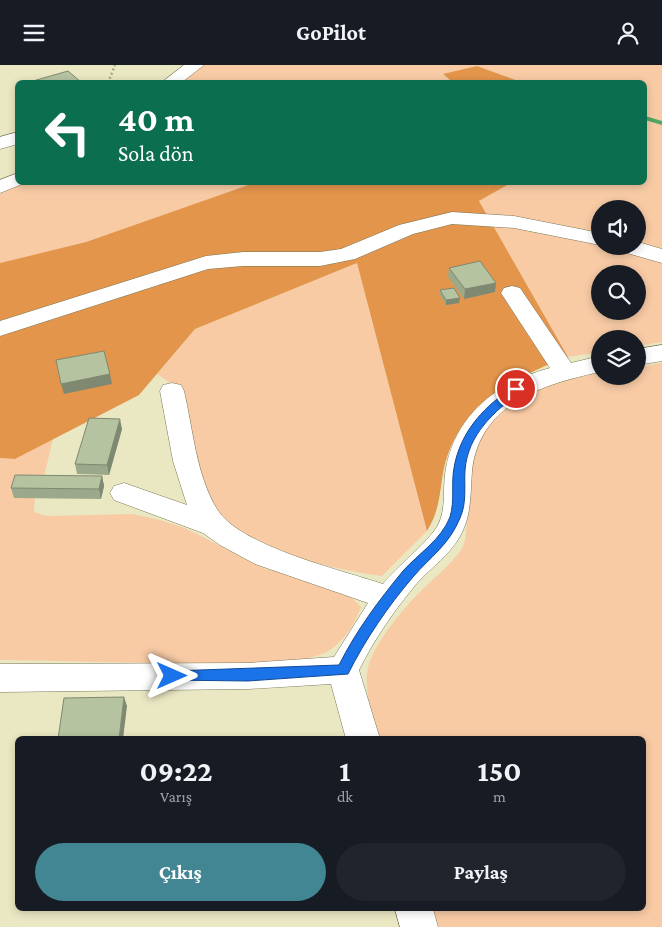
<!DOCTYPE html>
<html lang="tr">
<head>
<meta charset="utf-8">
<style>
	body { margin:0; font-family:"Crimson Pro",serif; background:#20242c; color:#f1f3f6; height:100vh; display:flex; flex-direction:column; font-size:19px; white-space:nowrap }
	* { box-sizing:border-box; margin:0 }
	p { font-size:16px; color:#9ea1a6 }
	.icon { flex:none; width:28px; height:28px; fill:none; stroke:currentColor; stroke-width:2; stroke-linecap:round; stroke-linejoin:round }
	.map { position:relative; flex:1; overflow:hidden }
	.side { position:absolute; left:15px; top:671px; width:631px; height:175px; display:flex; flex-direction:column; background:#171b24; border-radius:8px; box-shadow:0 2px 8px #0003 }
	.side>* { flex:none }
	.guide { position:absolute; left:15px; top:15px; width:632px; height:105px; border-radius:8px; box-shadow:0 2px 8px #0003; background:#0b6e4f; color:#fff; overflow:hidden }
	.buttons { position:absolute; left:591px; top:135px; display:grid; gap:10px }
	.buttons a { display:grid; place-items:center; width:55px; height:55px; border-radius:50%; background:#171b24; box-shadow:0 2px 8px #0003; font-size:25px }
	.pin { position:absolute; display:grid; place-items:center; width:42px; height:42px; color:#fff; margin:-21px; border:2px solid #fff; border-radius:50%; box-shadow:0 1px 5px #0007 }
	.me { position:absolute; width:55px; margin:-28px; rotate:90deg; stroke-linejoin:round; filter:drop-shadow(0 0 4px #0008) }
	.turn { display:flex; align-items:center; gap:18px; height:105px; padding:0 20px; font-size:22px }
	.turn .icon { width:65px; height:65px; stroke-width:2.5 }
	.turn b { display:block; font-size:35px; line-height:42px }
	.eta { display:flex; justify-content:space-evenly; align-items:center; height:85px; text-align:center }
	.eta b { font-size:30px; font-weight:700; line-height:35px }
	.button { display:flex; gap:10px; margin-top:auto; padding:10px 20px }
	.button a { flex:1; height:58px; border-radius:30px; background:#428694; color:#fff; font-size:20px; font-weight:700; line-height:58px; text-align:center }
	.button a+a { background:#20242c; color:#f1f3f6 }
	header { display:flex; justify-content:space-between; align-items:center; height:65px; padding:0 20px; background:#171b24; font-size:22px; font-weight:700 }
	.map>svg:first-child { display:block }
	.green { fill:#f8cba5; fill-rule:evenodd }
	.forest { fill:#e3954c }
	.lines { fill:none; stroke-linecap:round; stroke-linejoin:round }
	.stream { fill:#53a560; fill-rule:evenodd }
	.minor-casing { stroke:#797756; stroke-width:1 }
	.path { stroke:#a8a689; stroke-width:2.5; stroke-dasharray:2 2.5; stroke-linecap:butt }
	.minor { fill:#fff; fill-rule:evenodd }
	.wall { fill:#9ca88a }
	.shaded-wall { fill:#7f8871 }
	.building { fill:#b5c3a1; stroke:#7f8871 }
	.route { fill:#1a73e8; stroke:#114b97 }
</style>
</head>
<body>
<header><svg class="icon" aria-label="menu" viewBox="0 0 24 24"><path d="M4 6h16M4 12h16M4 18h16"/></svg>GoPilot<svg class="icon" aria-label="person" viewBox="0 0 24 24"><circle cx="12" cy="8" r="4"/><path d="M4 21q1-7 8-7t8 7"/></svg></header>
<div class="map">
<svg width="662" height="862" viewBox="0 0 662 862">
	<rect width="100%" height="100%" fill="#eae8c3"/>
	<g class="green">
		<path d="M204,0H662V277L638,281V274H600V287L568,292L479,136L511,118H645V18L521,17L477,1L443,10L452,17L173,18ZM600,144H638V181H600ZM600,209H638V246H600Z"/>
		<polygon points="17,117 254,118 86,177 0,198 0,125"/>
		<path d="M357,198L427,466L382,511C338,506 233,482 210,441C194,412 189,359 182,326L157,309L195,264Z"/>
		<path d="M662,298V862H433L427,844H644V674H379C373,653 363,625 368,603C373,579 406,540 424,523C436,511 451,499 461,485C470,469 465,450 466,433C467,419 467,400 472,387C494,331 546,318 600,308V311H638V302Z"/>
		<path d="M53,374L42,420L14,432L35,433L34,447L46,451L132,449L160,455L185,463L266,504L327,518L351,532L361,542C354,561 340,583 320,590C290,600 257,597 225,598C150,599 75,596 0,595V393L15,394Z"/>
	</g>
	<g class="forest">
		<polygon points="477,1 521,17 452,17 443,9"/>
		<path d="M254,118H511L479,136L568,292C519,310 467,337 448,389C438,416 444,439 427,466L357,198L195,264L139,330L15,394L0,393V198L86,177Z"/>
	</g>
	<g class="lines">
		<polygon class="stream" points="645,51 662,56 662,60 645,55"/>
		<g class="minor-casing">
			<g id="minor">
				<polygon points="184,0 204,0 181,18 161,18"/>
				<polygon points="18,67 18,79 0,84 0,72"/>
				<polygon points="18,108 18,118 25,118 0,128 0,115"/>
				<polygon points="452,147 514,151 600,168 600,180 514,163 452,159 413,169 355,194 320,201 243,201 208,204 0,271 0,256 206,191 243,187 320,187 341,184 399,160"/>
				<polygon points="638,177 662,184 662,198 620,186 617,181 638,181"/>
				<path d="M512,221L520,223L571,298L600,291V307C543,319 479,339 472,406C470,430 472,451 459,473C449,490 432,502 418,517C395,544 375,573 359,605L380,674H346L331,619L248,624L0,627V599L248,598L334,592L368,538L255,499L220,480L203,468L114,435L110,428L114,421L124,418L187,440L173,396L160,326L163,320L172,318L181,320L184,326C193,364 196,410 217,444C239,481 341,505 383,519C397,501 428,478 438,460C447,443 442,422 446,403C456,349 498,317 550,303L501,228L504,223Z"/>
				<polygon points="662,280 662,296 638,300 638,284"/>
				<polygon points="395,844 433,844 438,862 400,862"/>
			</g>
		</g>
		<polyline class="path" points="108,18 115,0"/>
		<use href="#minor" class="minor"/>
	</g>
	<g class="wall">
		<polygon points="449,203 495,227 464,234 448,212"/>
		<polygon points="440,225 460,233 459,238 446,240 440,230"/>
		<polygon points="122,364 109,410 77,409 75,399"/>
		<polygon points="102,411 104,421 101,434 14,433 11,423"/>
	</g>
	<g class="shaded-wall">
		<polygon points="496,218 495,227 464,234 465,224"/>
		<polygon points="460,233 459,238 446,240 446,235"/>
		<polygon points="110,309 112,319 64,329 61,319"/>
		<polygon points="120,354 122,364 109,410 107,400"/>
		<polygon points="102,411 104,421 101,434 99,424"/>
		<polygon points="124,632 127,641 123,674 119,674"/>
	</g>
	<g class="building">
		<polygon points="68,6 81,17 78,18 35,18 33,16"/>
		<polygon points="480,196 496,218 465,224 449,203"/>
		<polygon points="454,223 460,233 446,235 440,225"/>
		<polygon points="104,286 110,309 61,319 56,295"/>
		<polygon points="89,353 120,354 107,400 75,399"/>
		<polygon points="15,410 102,411 99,424 11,423"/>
		<polygon points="124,632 119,674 58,674 64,633"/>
	</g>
	<path class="route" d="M516,321L522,324L520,327C494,347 468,369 465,405C464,421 467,438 460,453C449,480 431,491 413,512C388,541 365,575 348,609L248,616L167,615L165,611L167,607L172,606L339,600C356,566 379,535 403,506C419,488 441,475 450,452C455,435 451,419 454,403C459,373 477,349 501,331C506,327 510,323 516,321Z"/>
</svg>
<div class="buttons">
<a><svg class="icon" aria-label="sound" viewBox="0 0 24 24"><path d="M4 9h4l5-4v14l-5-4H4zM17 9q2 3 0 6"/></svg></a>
<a><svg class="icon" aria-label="search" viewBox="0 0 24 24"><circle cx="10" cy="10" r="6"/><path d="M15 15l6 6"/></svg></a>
<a><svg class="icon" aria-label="layers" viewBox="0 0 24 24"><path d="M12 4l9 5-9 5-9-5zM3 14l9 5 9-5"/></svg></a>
</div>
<div class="pin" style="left:516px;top:324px;background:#d93025"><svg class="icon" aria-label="arrive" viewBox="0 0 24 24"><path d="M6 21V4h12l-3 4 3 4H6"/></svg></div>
<svg class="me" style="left:172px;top:611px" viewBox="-20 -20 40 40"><path d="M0-17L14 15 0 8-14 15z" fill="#1a73e8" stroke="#fff" stroke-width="4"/></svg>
<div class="guide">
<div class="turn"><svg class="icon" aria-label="left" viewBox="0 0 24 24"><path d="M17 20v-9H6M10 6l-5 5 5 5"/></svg><div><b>40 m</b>Sola dön</div></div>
</div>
<section class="side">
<div class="eta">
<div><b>09:22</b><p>Varış</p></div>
<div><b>1</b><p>dk</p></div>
<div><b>150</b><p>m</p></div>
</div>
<div class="button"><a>Çıkış</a><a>Paylaş</a></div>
</section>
</div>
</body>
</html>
